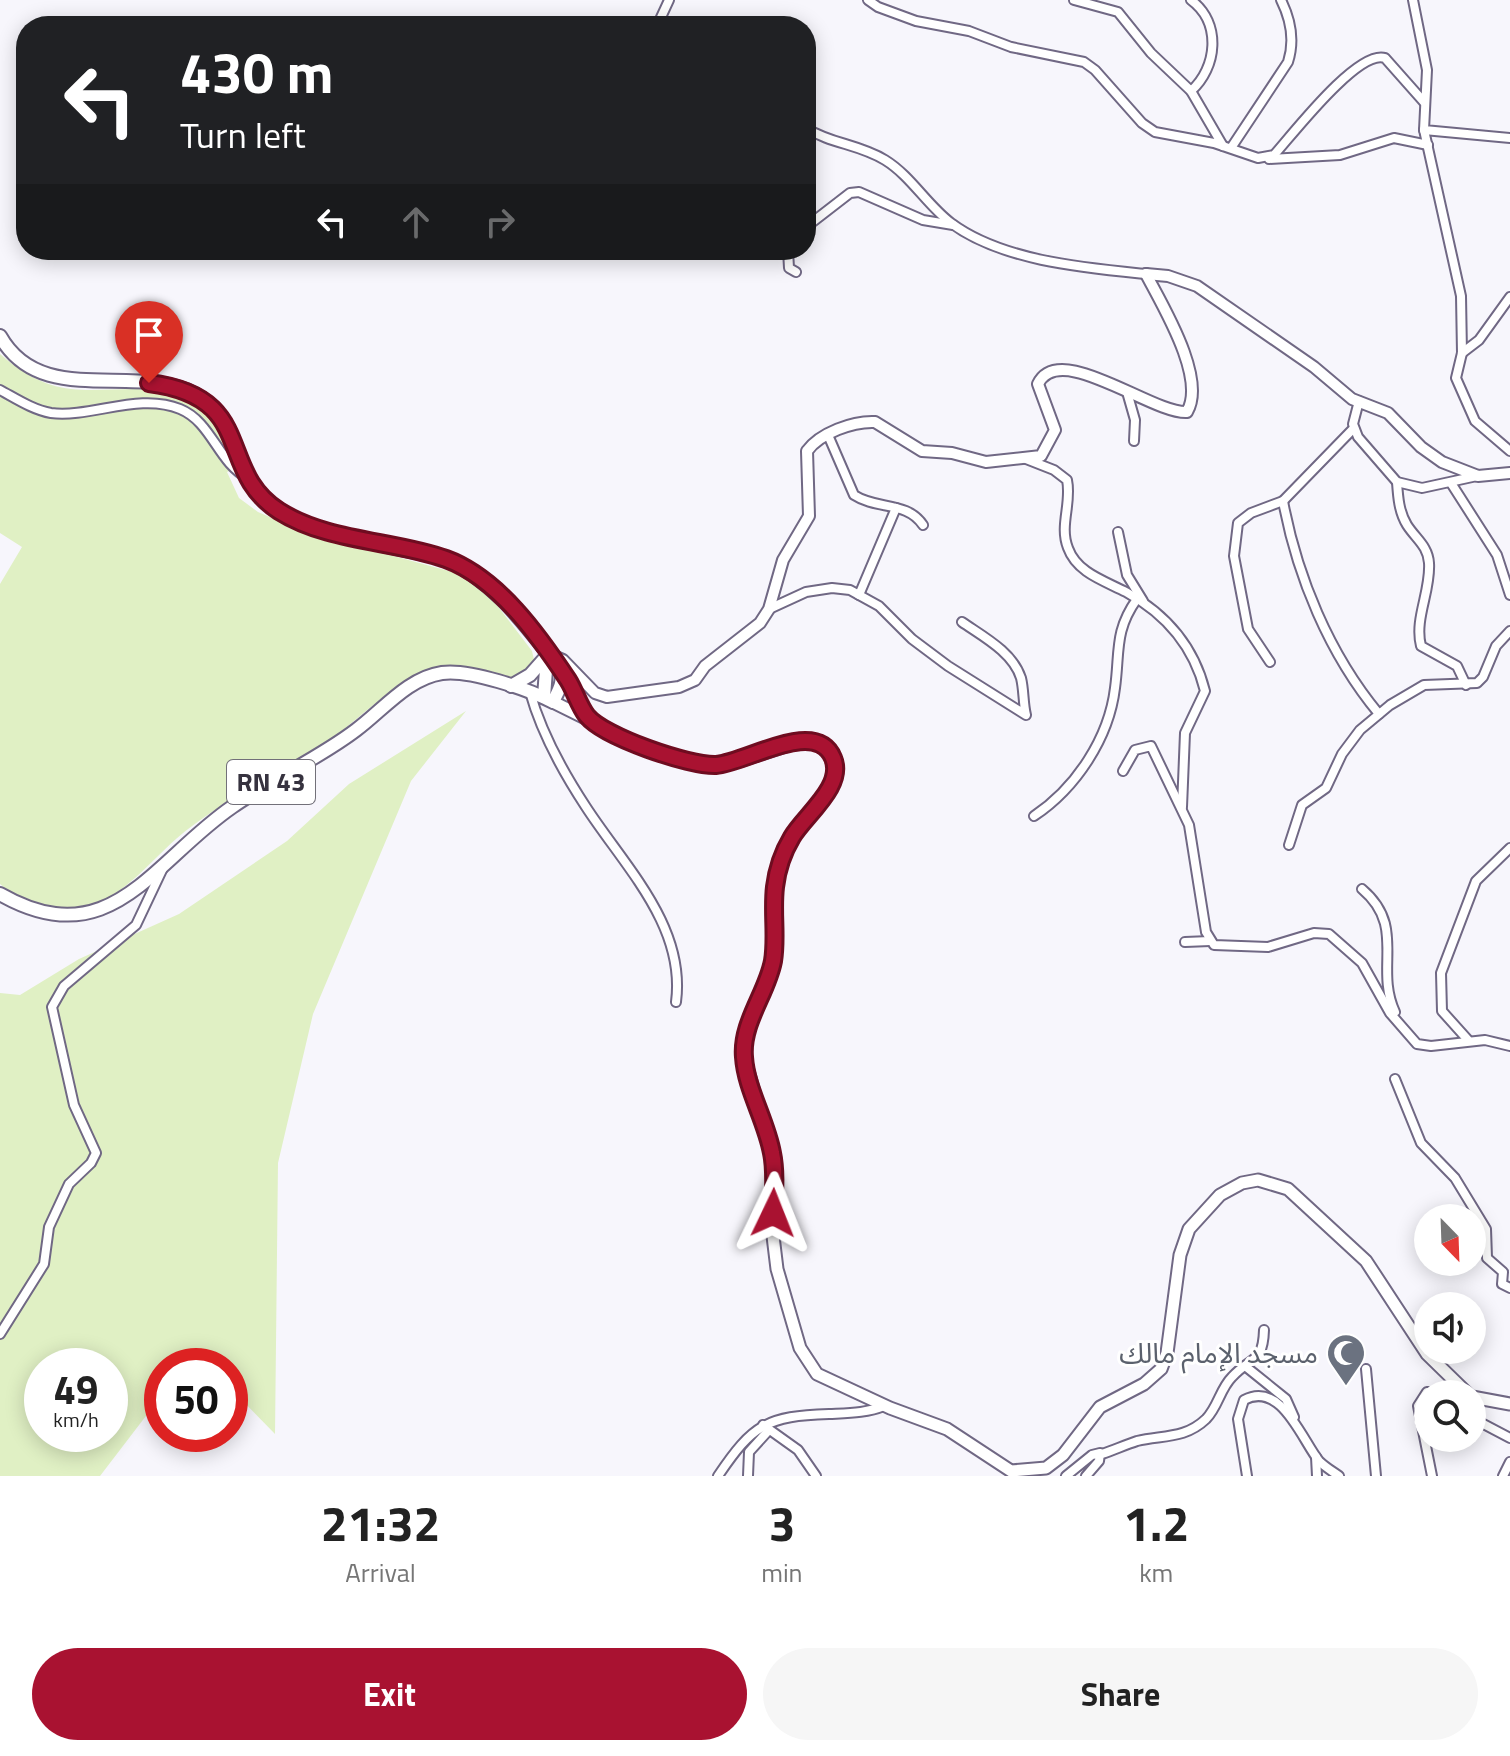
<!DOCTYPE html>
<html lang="en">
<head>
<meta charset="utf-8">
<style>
	body { margin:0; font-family:"Titillium Web","Noto Sans Arabic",sans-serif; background:#f6f6f6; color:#222; height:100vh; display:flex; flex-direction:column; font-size:30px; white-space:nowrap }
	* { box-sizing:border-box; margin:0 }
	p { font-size:26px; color:#767676 }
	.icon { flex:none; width:44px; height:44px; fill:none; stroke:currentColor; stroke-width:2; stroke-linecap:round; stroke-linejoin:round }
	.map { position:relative; height:1476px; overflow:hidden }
	.panel { display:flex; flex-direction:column; background:#fff; flex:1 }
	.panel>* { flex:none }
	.banner { position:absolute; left:16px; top:16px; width:800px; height:244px; border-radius:32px; box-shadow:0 4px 20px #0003; background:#202124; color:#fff; overflow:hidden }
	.needle { width:52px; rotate:157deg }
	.controls { position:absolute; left:1414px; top:1204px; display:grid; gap:16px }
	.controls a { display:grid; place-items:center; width:72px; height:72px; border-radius:50%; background:#fff; box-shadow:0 4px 20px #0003; font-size:40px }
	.speed { position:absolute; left:24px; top:1348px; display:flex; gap:16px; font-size:40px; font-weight:700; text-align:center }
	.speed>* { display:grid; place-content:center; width:104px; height:104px; border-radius:50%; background:#fff; box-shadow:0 4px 20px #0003; line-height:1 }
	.speed small { font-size:20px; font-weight:400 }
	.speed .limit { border:12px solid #d22; background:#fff; color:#111 }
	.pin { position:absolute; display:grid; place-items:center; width:68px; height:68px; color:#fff; margin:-82px -34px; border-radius:50% 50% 50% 0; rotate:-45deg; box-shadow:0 0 8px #0007 }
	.pin .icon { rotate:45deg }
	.me { position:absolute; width:88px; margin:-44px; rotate:2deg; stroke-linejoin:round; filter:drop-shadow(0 0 6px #0008) }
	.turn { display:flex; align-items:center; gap:28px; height:168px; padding:0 32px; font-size:36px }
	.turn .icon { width:104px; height:104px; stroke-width:2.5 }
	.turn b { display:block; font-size:56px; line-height:68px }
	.lanes { display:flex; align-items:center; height:76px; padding:0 32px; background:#0003; justify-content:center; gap:40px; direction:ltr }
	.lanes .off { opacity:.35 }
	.eta { display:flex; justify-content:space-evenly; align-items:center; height:136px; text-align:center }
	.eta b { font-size:48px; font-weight:700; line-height:56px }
	.primary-button { display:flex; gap:16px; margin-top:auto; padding:16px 32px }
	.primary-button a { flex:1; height:92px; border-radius:48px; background:#a91231; color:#fff; font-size:32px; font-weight:700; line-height:92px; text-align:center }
	.primary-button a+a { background:#f6f6f6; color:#222 }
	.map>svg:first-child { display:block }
	.green { fill:#e0f0c4; fill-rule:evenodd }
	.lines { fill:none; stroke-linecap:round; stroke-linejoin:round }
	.minor-casing { stroke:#706884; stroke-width:12 }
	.tertiary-casing { stroke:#706884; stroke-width:14 }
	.secondary-casing { stroke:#706884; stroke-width:15 }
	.primary-casing { stroke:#706884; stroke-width:16 }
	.minor { stroke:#fff; stroke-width:8 }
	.tertiary { stroke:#fff; stroke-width:10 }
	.secondary { stroke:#fff; stroke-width:11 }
	.primary { stroke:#fff; stroke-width:12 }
	.route-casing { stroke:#6e0c20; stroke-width:20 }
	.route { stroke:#a91231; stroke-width:14 }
	.labels { text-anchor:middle; stroke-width:6; stroke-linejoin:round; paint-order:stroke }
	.shield { fill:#fff; stroke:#727079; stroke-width:2 }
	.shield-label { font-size:26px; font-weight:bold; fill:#36323f }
	.worship-label { font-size:28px; fill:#5b616d; stroke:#fff; text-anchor:end }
</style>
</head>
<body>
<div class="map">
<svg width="1510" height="1476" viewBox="0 0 1510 1476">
	<rect width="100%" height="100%" fill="#f7f6fc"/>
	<g class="green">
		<path d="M0,354C21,372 43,386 71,389C115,394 172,376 207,414C220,429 228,449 238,467L227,472L239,498L258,512L305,532L460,574L487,592L532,651L535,664L513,679C489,680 460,661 436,668C391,682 358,722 320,747C273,777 219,802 176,839C149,863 126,893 91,906C60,917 24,903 0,884V584L22,547L0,533Z"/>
		<path d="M466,711L411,781L313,1014L278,1163L275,1434L230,1388V1366H208L195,1353L185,1366H162V1395L100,1476H0V993L20,995L79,959L179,914L287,841L349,784ZM42,1366H110V1434H42Z"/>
	</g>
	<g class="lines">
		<g class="minor-casing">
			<g id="minor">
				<path d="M868,0L878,7L916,21L969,31L1011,47L1084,62L1095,70L1142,123L1155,132L1214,143L1258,158L1274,155C1292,135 1358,49 1385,58L1424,102"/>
				<path d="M1074,0L1118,12L1151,53L1191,91C1217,68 1222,23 1191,0"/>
				<polyline points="1413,0 1427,70 1424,130 1510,138"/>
				<polyline points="657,26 669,0"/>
				<polyline points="1191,91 1223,146"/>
				<path d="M806,128C831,144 859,144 885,160C911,176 927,205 951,223C1002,261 1085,268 1146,274"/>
				<polyline points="1424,130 1461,296 1462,353 1456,378 1475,421 1510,451"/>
				<path d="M1231,148L1288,62C1295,40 1291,20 1281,0"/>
				<polyline points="1269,159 1340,155 1394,138 1428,145"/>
				<polyline points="806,227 850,193 859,192 923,220 953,225"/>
				<polyline points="788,250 789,268 796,272"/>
				<polyline points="1462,353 1479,340 1510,297"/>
				<path d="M0,390C15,398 33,410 51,413C92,418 139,392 180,409C212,422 218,463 248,478"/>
				<polyline points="1127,392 1135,420 1134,441"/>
				<polyline points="1359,401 1353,424 1358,437 1397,482 1422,488 1477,476"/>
				<path d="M828,435L854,495C877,510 907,501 923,525"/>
				<path d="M1026,459L1054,470L1067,480C1072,503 1059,526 1068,548C1077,573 1105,581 1126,592C1166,614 1194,647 1205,691L1185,733L1182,807"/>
				<path d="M1397,482C1398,497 1399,512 1407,525C1416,539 1428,546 1429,563C1431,591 1414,619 1421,646L1457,666L1466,685"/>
				<polyline points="1451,483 1497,555 1510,595"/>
				<path d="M1283,501C1297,576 1329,654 1379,714"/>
				<polyline points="1118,532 1127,575 1143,601"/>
				<polyline points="859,595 896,508"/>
				<path d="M769,609L806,592L832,588L850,590L879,606L912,639L948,666L1026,715C1023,703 1024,690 1021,678C1013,652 982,636 962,622"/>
				<polyline points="1270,662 1248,629 1234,556 1238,523 1251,513 1283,501 1354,428"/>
				<path d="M530,692C541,732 563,772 586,807C625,867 686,926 676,1002"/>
				<polyline points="1123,771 1135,750 1151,746 1189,825 1206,932 1214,945 1268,947 1314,933 1329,934 1362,963 1390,1013 1417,1044 1431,1046 1485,1040 1510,1046"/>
				<path d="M1034,816C1076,788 1109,738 1115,688C1120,652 1114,631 1137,599"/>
				<polyline points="1289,845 1302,805 1326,788 1342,754 1360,730 1390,705 1424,685 1477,683 1483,677 1496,646 1510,631"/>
				<path d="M1362,889C1407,927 1374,967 1395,1012"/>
				<polyline points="1185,942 1210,941"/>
				<polyline points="1468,1040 1442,1011 1441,973 1476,881 1510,848"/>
				<polyline points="1395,1079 1421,1143 1455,1178 1486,1229 1487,1258 1503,1272 1502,1284 1510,1288"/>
				<polyline points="0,1334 44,1264 49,1227 69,1184 91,1163 96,1153 74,1105 52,1007 64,986 136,925 163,868"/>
				<polyline points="1245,1366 1286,1399 1294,1417"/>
				<polyline points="1366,1369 1376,1476"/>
				<polyline points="1472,1418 1510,1438"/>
				<polyline points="763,1425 798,1450 816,1476"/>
				<path d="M1102,1454C1114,1450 1125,1445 1137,1441C1163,1435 1185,1439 1206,1419C1218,1407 1220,1389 1232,1377C1251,1356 1263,1364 1264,1330"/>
				<polyline points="1316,1457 1317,1476"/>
				<path d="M718,1476C753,1424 767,1416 829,1414C848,1413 867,1413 884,1406"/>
				<polyline points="748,1476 749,1452 769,1430"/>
				<polyline points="1066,1476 1092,1455 1100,1453 1099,1461 1086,1476"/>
				<path d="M1247,1476L1238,1419L1244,1400C1281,1380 1302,1440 1319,1461C1325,1467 1332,1471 1339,1476"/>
				<polyline points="1432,1476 1418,1406 1427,1392 1438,1394"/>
				<polyline points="1503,1476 1510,1462"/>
			</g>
		</g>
		<g class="tertiary-casing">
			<g id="tertiary">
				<polyline points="1146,274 1168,276 1197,286 1314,367 1352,399 1388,413 1421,447 1442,462 1478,476 1510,473"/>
				<path d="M549,654L563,660L595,693L607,697L679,687L695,680L705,666L760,623L769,609L783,560L809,516L807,451C820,433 853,421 875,422L922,451L952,453L986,462L1041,456L1055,430L1038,384C1059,340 1152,414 1187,412C1207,378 1162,305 1146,274"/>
			</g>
		</g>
		<g class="secondary-casing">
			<g id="secondary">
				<polyline points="553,702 648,749 693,764 739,761 804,740 820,744 835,760 835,775 829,790 799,825 781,861 775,887 772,965 748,1029 743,1053 774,1163 772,1228 777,1269 800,1348 817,1374 890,1408 947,1429 1011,1471 1046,1468 1063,1455 1100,1407 1144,1384 1161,1369 1167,1353 1180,1255 1189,1229 1220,1195 1242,1183 1258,1180 1288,1189 1366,1261 1427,1354 1468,1394"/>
				<polyline points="1472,1397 1510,1404"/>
			</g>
		</g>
		<g class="primary-casing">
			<g id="primary">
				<path d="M0,336C41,409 134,362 195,394C235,415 235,469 264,499C296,533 399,547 446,559C491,581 517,614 547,652C552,658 559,664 561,672C564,683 557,693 553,702C528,689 469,669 442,673C408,678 383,710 356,730C318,759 272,779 232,807C152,862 110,957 0,894"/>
				<polyline points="562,671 587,717"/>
				<polyline points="511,686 530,675 546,657"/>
				<polyline points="544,697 547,656"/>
			</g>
		</g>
		<use href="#minor" class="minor"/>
		<use href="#tertiary" class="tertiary"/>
		<use href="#secondary" class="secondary"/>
		<use href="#primary" class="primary"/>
	</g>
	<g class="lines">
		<g class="route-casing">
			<path id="route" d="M149,383C258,397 215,470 279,511C328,542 393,540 446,559C498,578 539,636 568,680C575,691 579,706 587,716C604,737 689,766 716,765C746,763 816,717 833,758C845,786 805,815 792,837C783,852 777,870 775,887C772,912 777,937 773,961C767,993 741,1023 744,1057C746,1089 766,1120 772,1153C776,1172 774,1194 773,1213"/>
		</g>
		<use href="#route" class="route"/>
	</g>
	<defs>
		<g id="mosque-pin" transform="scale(2)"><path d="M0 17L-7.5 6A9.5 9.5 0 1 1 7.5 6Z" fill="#6b7280" stroke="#fff"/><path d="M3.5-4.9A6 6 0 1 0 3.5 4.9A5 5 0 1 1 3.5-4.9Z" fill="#fff"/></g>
	</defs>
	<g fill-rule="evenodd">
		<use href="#mosque-pin" x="1346" y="1353"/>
	</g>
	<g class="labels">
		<rect class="shield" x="227" y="760" width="88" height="44" rx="6"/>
		<g class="shield-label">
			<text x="271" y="791">RN 43</text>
		</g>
		<g class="worship-label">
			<text x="1318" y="1363">مسجد الإمام مالك</text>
		</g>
	</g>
</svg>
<div class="controls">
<a><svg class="needle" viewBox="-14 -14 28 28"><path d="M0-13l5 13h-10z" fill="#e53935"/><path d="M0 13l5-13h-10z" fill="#767676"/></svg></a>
<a><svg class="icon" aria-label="sound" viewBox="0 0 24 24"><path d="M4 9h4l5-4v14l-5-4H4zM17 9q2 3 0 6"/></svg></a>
<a><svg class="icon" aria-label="search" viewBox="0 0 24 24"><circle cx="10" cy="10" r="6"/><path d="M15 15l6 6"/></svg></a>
</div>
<div class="speed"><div>49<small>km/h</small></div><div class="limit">50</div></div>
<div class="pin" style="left:149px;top:383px;background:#d93025"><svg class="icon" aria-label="arrive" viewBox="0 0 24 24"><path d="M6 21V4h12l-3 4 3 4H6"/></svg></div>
<svg class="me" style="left:773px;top:1213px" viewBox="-20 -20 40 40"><path d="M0-17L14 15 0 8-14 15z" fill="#a91231" stroke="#fff" stroke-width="4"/></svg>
<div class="banner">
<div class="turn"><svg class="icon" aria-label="left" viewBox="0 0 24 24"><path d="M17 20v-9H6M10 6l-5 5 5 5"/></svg><div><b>430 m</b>Turn left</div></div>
<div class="lanes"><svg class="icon" aria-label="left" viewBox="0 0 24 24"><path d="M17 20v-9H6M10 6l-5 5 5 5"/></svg><svg class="icon off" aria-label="ahead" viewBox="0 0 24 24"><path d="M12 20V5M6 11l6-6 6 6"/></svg><svg class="icon off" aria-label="right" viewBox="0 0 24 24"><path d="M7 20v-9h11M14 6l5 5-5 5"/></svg></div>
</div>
</div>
<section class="panel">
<div class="eta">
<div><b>21:32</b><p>Arrival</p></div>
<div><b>3</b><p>min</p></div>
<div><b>1.2</b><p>km</p></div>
</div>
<div class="primary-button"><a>Exit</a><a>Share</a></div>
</section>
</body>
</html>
